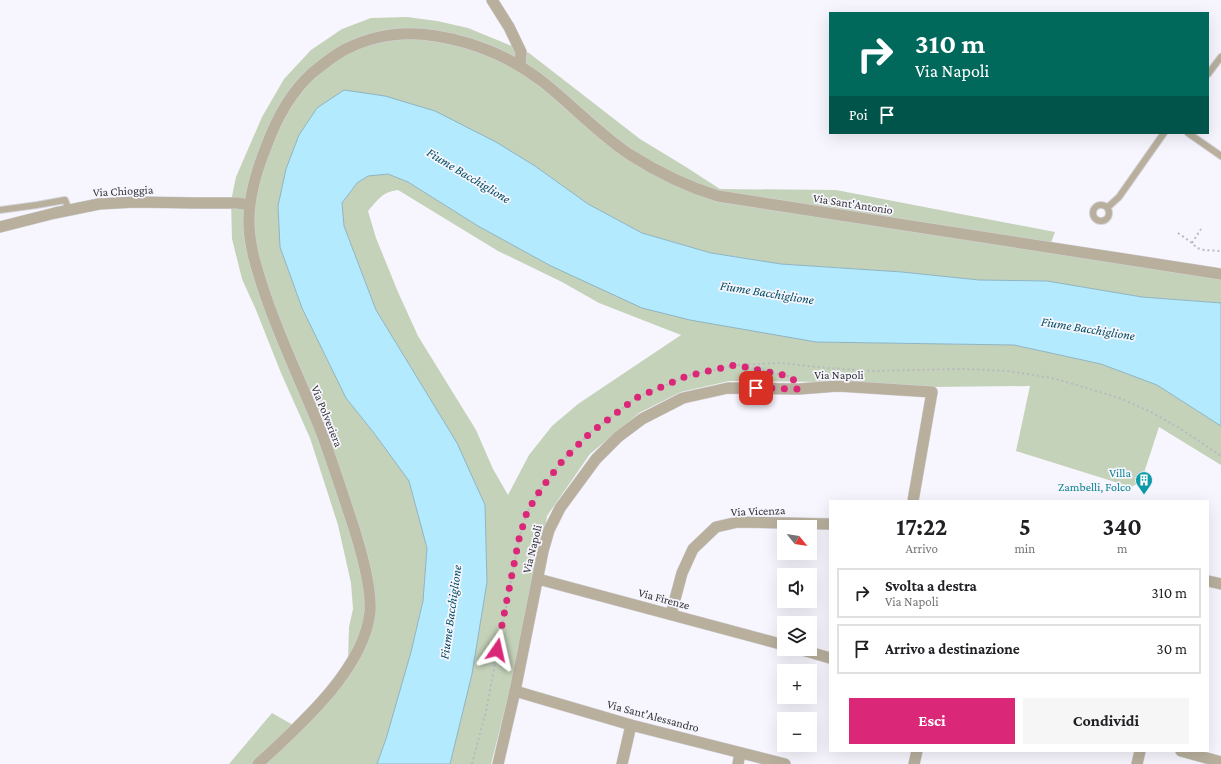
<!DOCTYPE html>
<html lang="it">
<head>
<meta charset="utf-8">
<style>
	body { margin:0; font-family:"Crimson Pro",serif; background:#f6f6f6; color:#202124; height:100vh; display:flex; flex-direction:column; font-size:15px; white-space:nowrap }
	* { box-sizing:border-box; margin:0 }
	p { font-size:13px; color:#757577 }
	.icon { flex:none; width:22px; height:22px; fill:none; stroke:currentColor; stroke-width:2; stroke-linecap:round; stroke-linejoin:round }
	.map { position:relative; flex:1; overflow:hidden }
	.panel { position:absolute; left:829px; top:500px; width:380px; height:252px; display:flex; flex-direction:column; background:#fff; border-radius:0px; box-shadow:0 4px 16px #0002 }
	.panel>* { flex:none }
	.hud { position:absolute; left:829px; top:12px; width:380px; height:122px; border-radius:0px; box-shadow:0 4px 16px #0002; background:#00695c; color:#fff; overflow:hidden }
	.needle { width:26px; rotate:120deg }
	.fabs { position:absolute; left:777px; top:520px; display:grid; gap:8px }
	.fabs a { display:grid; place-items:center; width:40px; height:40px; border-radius:0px; background:#fff; box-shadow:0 4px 16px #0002; font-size:20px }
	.pin { position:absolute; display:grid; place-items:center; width:34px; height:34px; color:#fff; margin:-17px; border-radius:8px; box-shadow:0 2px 6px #0006 }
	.me { position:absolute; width:44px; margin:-22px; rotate:11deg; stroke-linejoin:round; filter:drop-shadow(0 0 3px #0008) }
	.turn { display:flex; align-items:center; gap:14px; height:84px; padding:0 20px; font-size:18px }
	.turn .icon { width:52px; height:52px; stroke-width:2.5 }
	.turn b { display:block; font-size:28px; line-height:34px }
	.then { display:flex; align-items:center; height:38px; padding:0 20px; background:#0003; gap:8px; font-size:15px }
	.eta { display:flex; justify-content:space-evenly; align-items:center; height:68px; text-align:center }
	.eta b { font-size:24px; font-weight:700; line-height:28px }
	.primary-button { display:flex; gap:8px; margin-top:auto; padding:8px 20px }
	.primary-button a { flex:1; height:46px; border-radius:0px; background:#db2777; color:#fff; font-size:16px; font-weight:700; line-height:46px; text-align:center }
	.primary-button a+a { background:#f6f6f6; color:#202124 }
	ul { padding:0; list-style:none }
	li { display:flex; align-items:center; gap:12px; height:50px; margin:0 8px 6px; padding:0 12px; border:2px solid #e0e0e0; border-radius:0px }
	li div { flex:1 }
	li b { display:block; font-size:15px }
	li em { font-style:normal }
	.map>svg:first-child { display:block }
	.green { fill:#c4d2b9; fill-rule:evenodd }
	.water { fill:#b4eafe; stroke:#8eb4c3 }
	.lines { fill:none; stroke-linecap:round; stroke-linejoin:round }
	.service-casing { stroke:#d4d3da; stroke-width:8 }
	.minor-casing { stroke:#d4d3da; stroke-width:12 }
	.tertiary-casing { stroke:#d4d3da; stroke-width:12 }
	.path { stroke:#b9b9bf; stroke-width:2; stroke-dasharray:2 3; stroke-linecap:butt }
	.service { stroke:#b8af9d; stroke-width:6 }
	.minor { stroke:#b8af9d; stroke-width:11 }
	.tertiary { stroke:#b8af9d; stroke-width:11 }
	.route { stroke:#db2777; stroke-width:7; stroke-dasharray:0 12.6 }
	.labels { text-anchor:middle; stroke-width:3.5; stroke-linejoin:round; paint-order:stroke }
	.street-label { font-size:12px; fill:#353538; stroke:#f7f6fe }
	.culture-label { font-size:12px; fill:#0d838f; stroke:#f7f6fe; text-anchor:end }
	.water-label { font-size:13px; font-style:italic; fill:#004d61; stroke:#f7f6fe }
</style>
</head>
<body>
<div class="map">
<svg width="1221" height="764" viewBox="0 0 1221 764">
	<rect width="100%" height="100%" fill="#f7f6fe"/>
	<g class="green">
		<polygon points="407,17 437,21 468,28 529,53 640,139 686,167 720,189 836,190 1055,232 1049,248 1221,276 1221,303 1142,297 1047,281 979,280 902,272 781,264 711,253 642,233 588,204 535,166 317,108 299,135 286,169 280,247 302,308 346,398 374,433 409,481 427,548 423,601 411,652 386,739 377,764 229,764 272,713 293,725 323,695 348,661 349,627 353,609 351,583 338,525 310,438 281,373 256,310 242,279 232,239 231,201 236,177 262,117 284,79 311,50 342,29 371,18"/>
		<path d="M388,174L408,182L478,226L551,266L816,342L1014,345L1101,364L1157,385L1221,426V465L1159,427L1141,482L1131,487L1016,451L1030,386L931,387L834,382L729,381L681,392L639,413L590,454L547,516L538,579L491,764H450L472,674L487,582L485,505L457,443L376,310L344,226L342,203L357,183L368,176ZM398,190L498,251L562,282L599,303L681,335L578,404L552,426L529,455L508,495L493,469L476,430L418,336L398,292L376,238L368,211C378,200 382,192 398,190Z"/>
	</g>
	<polygon class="water" points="344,90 385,96 435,111 496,142 535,166 588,204 642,233 711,253 781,264 902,272 979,280 1047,281 1142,297 1221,303 1221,426 1157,385 1101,364 1014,345 816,342 690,320 642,308 551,266 478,226 408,182 388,174 368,176 357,183 342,203 344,226 376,310 457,443 485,505 487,582 472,674 450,764 377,764 386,739 411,652 423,601 427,548 409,481 374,433 346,398 302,308 280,247 278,206 286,169 299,135 317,108"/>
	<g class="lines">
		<g class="service-casing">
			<g id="service">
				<polyline points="1208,74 1221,57"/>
				<polyline points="1188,133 1221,156"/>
				<circle cx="1101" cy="213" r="8"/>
				<polyline points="1108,207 1119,197 1164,133"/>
				<polyline points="0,210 37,205 65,200 69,210"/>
			</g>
		</g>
		<g class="minor-casing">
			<g id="minor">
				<polyline points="538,579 784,645"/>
				<polyline points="1208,581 1221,584"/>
				<polyline points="671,614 682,573 693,549 716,527 738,522 830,524"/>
				<polyline points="799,649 830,658"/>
				<polyline points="515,691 631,725 785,764"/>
				<polyline points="1181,751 1221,762"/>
				<polyline points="498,764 515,691 543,551 549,530 560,508 596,459 618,437 642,419 683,398 728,388 799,389 838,386 932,392 913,501"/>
				<polyline points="622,764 631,725"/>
				<polyline points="738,764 740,753"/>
				<polyline points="914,764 917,751"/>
				<polyline points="1137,764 1140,751"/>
			</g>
		</g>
		<g class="tertiary-casing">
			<g id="tertiary">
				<polyline points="492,0 509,27 521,52 520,66"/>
				<polyline points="0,227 55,213 99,204 135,202 196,203 238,203 249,205"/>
				<path d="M258,764C298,727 364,670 370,612C372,585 359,543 350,516C341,489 332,461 322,434C304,388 282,344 266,297C258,273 250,250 249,225C248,198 256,172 266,147C276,120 289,94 311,74C322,65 334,55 346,49C374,35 406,31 436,36C475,42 512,58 543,82C572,105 598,133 629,154C657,172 685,186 718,196L1221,274"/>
			</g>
		</g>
		<g class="path">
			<polyline points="1178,233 1192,243 1197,248 1204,250 1221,251"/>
			<polyline points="1192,243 1201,229"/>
			<polyline points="738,365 788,376 792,379"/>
			<polyline points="472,764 486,711 519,539 527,512 541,489 563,460 589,434 636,398 687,376 735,365 780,363 827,368 872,371 964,369 1008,371 1052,378 1087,388 1122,399 1153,413 1181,429 1221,456"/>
		</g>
		<use href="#service" class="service"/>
		<use href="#minor" class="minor"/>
		<use href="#tertiary" class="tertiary"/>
	</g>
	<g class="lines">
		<polyline class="route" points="497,650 519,539 527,512 541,489 563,460 589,434 636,398 687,376 735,365 788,376 798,383 798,389 756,388"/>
	</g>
	<defs>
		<g id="building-pin" transform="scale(0.9)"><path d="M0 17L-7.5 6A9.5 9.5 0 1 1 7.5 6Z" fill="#0f9aa8" stroke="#f7f6fe"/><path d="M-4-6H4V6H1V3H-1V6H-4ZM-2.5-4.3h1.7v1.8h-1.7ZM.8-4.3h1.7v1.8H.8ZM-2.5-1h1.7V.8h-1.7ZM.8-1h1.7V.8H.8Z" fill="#fff"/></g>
	</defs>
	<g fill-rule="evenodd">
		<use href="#building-pin" x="1144" y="480"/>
	</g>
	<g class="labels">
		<g class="street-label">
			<text transform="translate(123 191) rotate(-3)" y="4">Via Chioggia</text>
			<text transform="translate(853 204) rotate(9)" y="4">Via Sant'Antonio</text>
			<text x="839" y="379">Via Napoli</text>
			<text transform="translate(327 416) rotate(68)" y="4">Via Polveriera</text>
			<text transform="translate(758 511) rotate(-2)" y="4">Via Vicenza</text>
			<text transform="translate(532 549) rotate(-76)" y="4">Via Napoli</text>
			<text transform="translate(664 599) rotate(15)" y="4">Via Firenze</text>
			<text transform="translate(653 716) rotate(15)" y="4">Via Sant'Alessandro</text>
		</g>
		<g class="culture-label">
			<text x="1131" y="477">Villa<tspan x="1131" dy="14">Zambelli, Folco</tspan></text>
		</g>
		<g class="water-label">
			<text transform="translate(469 175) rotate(31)" y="5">Fiume Bacchiglione</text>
			<text transform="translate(767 292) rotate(9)" y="5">Fiume Bacchiglione</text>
			<text transform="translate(1088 328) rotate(9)" y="5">Fiume Bacchiglione</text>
			<text transform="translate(450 612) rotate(-82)" y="5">Fiume Bacchiglione</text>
		</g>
	</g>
</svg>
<div class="fabs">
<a><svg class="needle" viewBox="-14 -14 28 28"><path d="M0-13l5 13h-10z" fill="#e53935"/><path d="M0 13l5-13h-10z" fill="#757577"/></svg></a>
<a><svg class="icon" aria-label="sound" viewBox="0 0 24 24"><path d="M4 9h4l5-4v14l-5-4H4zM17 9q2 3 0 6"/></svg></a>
<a><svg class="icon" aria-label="layers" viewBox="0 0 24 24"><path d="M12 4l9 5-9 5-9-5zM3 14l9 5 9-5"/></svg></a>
<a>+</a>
<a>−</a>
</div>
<div class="pin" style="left:756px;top:388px;background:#d93025"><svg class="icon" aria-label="arrive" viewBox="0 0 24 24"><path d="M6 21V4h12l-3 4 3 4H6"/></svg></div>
<svg class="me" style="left:497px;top:650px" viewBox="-20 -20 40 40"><path d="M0-17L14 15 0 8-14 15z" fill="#db2777" stroke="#fff" stroke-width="4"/></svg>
<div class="hud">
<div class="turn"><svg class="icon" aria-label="right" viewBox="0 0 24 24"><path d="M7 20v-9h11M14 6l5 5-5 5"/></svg><div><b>310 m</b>Via Napoli</div></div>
<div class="then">Poi<svg class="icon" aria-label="arrive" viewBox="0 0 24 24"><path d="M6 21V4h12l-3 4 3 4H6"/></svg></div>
</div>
<section class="panel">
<div class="eta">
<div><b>17:22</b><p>Arrivo</p></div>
<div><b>5</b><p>min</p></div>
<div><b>340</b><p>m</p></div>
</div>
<ul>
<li><svg class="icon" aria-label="right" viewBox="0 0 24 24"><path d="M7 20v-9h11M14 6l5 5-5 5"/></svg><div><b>Svolta a destra</b><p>Via Napoli</p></div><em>310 m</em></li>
<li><svg class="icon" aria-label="arrive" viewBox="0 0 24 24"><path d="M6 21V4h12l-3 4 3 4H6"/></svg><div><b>Arrivo a destinazione</b></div><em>30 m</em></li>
</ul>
<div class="primary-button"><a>Esci</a><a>Condividi</a></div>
</section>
</div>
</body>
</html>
